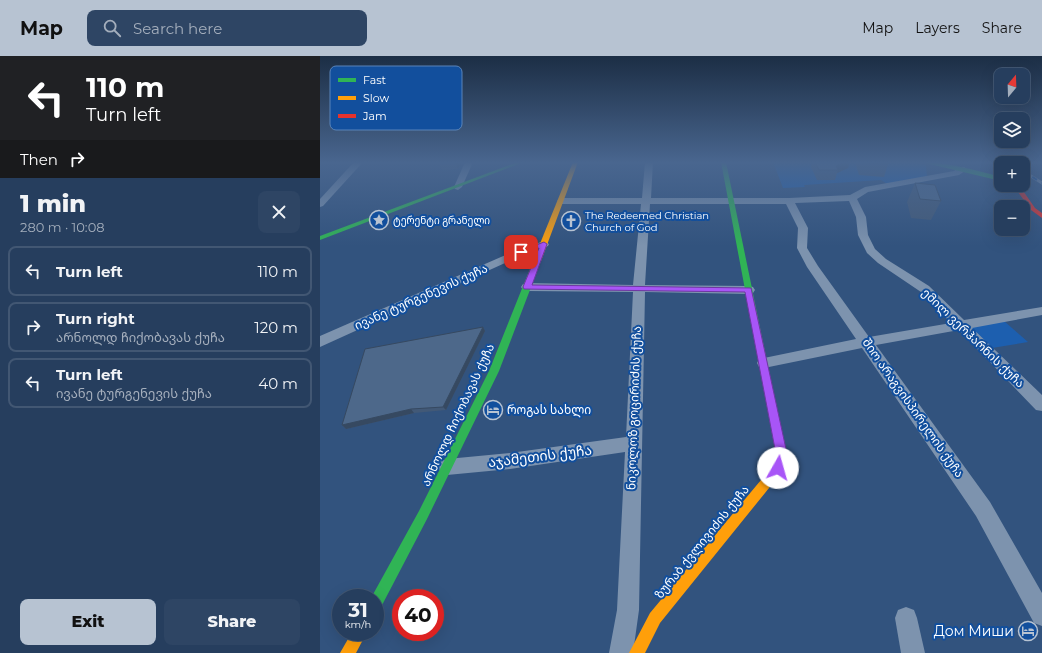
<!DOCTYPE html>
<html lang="en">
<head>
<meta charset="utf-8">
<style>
	body { margin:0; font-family:Montserrat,"Noto Sans Georgian",sans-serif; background:#2e4564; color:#f1f3f6; height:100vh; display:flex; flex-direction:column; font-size:15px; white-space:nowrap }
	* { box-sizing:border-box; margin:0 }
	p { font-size:13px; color:#a4aebc }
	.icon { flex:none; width:22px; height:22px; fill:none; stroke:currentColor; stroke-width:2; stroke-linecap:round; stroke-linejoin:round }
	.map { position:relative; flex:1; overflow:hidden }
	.side { display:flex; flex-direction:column; background:#263e5e; width:320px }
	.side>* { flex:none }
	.top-card { background:#202124; color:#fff; overflow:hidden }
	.needle { width:26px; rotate:19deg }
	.buttons { position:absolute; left:674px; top:12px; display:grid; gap:8px }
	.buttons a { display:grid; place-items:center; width:36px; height:36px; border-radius:8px; background:#263e5e; box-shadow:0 4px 16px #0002,0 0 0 1px #425773; font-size:20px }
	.speed { position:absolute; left:12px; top:533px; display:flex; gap:8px; font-size:20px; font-weight:700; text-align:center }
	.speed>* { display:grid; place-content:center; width:52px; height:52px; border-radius:50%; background:#263e5e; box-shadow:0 4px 16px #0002,0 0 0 1px #425773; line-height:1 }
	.speed small { font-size:10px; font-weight:400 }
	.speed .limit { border:6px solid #d22; background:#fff; color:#111 }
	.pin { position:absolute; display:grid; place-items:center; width:34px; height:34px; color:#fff; margin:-17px; border-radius:8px; box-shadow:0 2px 6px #0006 }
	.me { position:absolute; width:44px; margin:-22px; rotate:7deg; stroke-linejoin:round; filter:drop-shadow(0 0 3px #0008) }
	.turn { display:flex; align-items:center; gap:14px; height:84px; padding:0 20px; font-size:18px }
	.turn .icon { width:52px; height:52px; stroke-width:2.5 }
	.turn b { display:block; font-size:28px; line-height:34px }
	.then { display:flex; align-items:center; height:38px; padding:0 20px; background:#0003; gap:8px; font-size:15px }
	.round { display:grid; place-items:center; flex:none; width:42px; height:42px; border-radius:8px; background:#2e4564 }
	.overview { display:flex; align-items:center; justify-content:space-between; height:68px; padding:0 20px }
	h1 { font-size:24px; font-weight:800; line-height:30px }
	.action { display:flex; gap:8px; margin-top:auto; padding:8px 20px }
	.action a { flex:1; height:46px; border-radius:8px; background:#b7c3d2; color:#111; font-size:16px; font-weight:800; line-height:46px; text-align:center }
	.action a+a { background:#2e4564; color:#f1f3f6 }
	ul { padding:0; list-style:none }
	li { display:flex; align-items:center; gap:12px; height:50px; margin:0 8px 6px; padding:0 12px; border:2px solid #425773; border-radius:8px }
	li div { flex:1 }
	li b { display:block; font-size:15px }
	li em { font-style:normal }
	header { display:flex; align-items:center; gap:24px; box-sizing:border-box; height:56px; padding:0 20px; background:#b7c3d2; color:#111 }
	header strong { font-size:19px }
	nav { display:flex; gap:22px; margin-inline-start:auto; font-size:14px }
	.search { width:280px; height:36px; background:#2e4564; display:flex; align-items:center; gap:10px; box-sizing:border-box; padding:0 14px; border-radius:8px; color:#a4aebc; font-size:15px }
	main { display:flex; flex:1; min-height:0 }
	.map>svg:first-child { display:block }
	.green { fill:#1d5faf }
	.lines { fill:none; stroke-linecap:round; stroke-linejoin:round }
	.street { fill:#7d93ae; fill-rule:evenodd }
	.fast { fill:#30b455; fill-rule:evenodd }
	.slow { fill:#ff9f0a; fill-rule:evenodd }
	.jam { fill:#e5322d; fill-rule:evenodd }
	.rail-casing { stroke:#7d93ad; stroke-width:3 }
	.rail { stroke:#124f9d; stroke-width:2; stroke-dasharray:5.5; stroke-linecap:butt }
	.wall { fill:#425977 }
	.shaded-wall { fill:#364961 }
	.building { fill:#4d688a; stroke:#364961 }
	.route { fill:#a855f7; stroke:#6d37a1 }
	.labels { text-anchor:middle; stroke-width:4; stroke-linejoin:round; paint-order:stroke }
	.far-poi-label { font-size:10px; fill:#fff; stroke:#124f9d; text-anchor:start }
	.street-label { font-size:12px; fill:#fff; stroke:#124f9d }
	.poi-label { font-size:12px; fill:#fff; stroke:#124f9d; text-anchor:start }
	.near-street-label { font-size:14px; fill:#fff; stroke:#124f9d }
	.near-poi-label { font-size:14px; fill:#fff; stroke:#124f9d; text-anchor:end }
	.key { fill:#124f9d; stroke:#5984ba; stroke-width:1 }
	.key-label { font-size:11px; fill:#fff }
</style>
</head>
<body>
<header>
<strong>Map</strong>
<div class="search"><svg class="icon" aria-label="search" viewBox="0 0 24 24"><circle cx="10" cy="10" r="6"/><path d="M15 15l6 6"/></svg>Search here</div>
<nav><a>Map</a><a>Layers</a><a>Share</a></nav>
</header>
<main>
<section class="side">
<div class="top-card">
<div class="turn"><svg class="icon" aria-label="left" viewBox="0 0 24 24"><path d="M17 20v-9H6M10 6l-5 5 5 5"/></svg><div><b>110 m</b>Turn left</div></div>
<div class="then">Then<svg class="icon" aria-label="right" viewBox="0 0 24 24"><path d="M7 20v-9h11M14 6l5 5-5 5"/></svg></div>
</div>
<div class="overview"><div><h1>1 min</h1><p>280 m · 10:08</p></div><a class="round"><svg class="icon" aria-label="close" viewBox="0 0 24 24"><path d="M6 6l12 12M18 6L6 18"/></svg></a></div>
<ul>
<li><svg class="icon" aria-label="left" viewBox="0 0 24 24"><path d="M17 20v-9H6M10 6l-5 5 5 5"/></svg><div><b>Turn left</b></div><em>110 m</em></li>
<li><svg class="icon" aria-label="right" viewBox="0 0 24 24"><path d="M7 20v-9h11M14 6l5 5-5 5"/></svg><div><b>Turn right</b><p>არნოლდ ჩიქობავას ქუჩა</p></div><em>120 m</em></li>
<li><svg class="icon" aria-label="left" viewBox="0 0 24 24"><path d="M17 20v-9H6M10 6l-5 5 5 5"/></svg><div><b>Turn left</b><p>ივანე ტურგენევის ქუჩა</p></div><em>40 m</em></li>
</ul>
<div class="action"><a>Exit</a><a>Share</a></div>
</section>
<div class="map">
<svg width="722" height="597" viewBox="0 0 722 597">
	<rect width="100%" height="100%" fill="#32537e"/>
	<g class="green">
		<polygon points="453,106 589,106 606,109 607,121 569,129 561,124 484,129 485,131 463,132"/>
		<polygon points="684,265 708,286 672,292 650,271"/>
	</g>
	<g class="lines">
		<g class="street">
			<polygon points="34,106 43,106 3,150 0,151 0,143"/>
			<polygon points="145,106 153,106 142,131 138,134 135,133 134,131"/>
			<path d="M325,106H333L331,142H469L530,139L545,131L634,115L639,111H645V115L639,119L548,136L537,143L546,161L548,179L555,193L566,203L609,230L644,264L722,251V259L652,272L722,339V355L716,354L639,274L556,289L670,446L722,537V570L714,567L656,460L542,292L444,312L439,311L437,307L439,303L444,302L536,283L487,211L477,192L478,172L466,148H330L325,229L429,230L433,231L435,234L433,237L429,238L325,236L319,554L313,597H289L297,554L305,396L190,413L127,419L121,417L118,411L121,405L127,403L190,397L306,381L313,236L207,235L203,234L201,231L203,228L207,227L313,229L321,148H242L237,145L242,142H322ZM529,145L536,161L538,179L547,197L558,207L601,236L631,267L549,281L498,210L487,192L488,172L475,147Z"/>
			<polygon points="224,185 229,188 228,190 205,198 0,291 0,280 197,194"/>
			<polygon points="586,551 594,554 597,562 605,597 581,597 575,562 578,554"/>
		</g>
		<g class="fast">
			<polygon points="197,106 204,106 0,184 0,180"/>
			<polygon points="401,106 406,106 465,393 462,416 449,432 445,434 441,432 439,428 453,410 455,393"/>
			<path d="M601,106C628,106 655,114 681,121V125Z"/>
			<polygon points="217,203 221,205 179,315 107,463 60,553 55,555 55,542 51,542 99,455 169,315 213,205"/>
		</g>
		<g class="slow">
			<polygon points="253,106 258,106 221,205 219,206 215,206 213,205"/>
			<polygon points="445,422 449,424 451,428 449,432 340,567 325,597 309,597 330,557 441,424"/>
			<polygon points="32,576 47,576 36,597 20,597"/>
		</g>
		<polygon class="jam" points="693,129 699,129 715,152 722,157 722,162 711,154"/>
		<g class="rail-casing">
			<polyline id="rail" points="703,115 722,127"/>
		</g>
		<use href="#rail" class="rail"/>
	</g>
	<g class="wall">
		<polygon points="118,106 142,106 138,113 122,114"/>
		<polygon points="492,106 530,106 528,112 517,117 515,124 497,124 491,111"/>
		<polygon points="535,106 567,106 568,108 564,121 539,119"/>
		<polygon points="595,127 621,145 611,164 591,162 587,146"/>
		<polygon points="163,271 165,275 126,354 94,357 26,373 22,369"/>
	</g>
	<g class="shaded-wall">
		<polygon points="135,106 142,106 138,113"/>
		<polygon points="523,106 530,106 528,112 517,117 518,114 516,110"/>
		<polygon points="163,271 165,275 126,354 123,351"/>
		<polygon points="91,353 94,357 26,373 22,369"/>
	</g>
	<g class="building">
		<polygon points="495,106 523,106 516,110 518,114 499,114"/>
		<polygon points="543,106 567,106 568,108 543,107"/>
		<polygon points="595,127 615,129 621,145 600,143"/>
		<polygon points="163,271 123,351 91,353 22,369 45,293"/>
	</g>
	<linearGradient id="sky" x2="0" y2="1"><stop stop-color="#1c2e45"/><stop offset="0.56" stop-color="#49668f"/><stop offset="1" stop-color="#49668f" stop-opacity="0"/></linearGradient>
	<rect width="722" height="190" fill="url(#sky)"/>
	<polygon class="route" points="224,186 227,188 212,229 431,232 466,393 462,416 458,417 454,416 452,412 455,393 425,236 204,233 203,231 219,192 201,198 198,196"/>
	<defs>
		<g id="sight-ring" transform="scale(1)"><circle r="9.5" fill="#124f9d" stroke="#b7c3d2" stroke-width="1.5"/><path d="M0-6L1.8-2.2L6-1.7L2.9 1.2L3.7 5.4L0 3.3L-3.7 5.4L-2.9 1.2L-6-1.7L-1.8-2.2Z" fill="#b7c3d2"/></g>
		<g id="church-ring" transform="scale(1)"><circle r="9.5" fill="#124f9d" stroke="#b7c3d2" stroke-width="1.5"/><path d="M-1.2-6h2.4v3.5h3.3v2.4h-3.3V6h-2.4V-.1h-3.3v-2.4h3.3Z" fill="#b7c3d2"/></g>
		<g id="hotel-ring" transform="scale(1)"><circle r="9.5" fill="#124f9d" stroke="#b7c3d2" stroke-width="1.5"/><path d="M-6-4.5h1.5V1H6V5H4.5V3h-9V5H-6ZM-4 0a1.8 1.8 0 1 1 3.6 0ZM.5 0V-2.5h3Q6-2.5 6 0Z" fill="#b7c3d2"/></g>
	</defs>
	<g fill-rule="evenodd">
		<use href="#sight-ring" x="59" y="164"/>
		<use href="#church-ring" x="251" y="165"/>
		<use href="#hotel-ring" x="173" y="354"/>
		<use href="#hotel-ring" x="708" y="575"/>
	</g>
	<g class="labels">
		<g class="far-poi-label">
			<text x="265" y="163">The Redeemed Christian<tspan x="265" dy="12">Church of God</tspan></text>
			<text x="73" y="168">ტერენტი გრანელი</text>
		</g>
		<g class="street-label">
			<text transform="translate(101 241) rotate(-24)" y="4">ივანე ტურგენევის ქუჩა</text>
			<text transform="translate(653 282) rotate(44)" y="4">ემილ ვერჰარნის ქუჩა</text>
			<text transform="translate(314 352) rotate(-88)" y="4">ნიკოლოზ გოცირიძის ქუჩა</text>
			<text transform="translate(593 352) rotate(55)" y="4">შიო არაგვისპირელის ქუჩა</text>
			<text transform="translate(138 359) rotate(-65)" y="4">არნოლდ ჩიქობავას ქუჩა</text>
			<text transform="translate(382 486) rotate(-51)" y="4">ზურაბ ქვლივიძის ქუჩა</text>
		</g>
		<g class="poi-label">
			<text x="187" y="358">როგას სახლი</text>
		</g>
		<g class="near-street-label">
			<text transform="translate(220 400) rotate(-7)" y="5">აჯამეთის ქუჩა</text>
		</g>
		<g class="near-poi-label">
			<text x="694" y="580">Дом Миши</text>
		</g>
	</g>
	<rect x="10" y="10" width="132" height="64" rx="6" class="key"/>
	<rect x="18" y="22" width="18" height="4" fill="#30b455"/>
	<rect x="18" y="40" width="18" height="4" fill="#ff9f0a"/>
	<rect x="18" y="58" width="18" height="4" fill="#e5322d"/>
	<g class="key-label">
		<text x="43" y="28">Fast</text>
		<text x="43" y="46">Slow</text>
		<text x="43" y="64">Jam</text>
	</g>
</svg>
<div class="buttons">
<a><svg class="needle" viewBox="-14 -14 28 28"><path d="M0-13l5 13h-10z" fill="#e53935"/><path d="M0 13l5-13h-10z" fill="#a4aebc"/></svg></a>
<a><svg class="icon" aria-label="layers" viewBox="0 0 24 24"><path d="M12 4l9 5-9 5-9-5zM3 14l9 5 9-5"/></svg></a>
<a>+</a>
<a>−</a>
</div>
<div class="speed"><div>31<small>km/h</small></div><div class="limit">40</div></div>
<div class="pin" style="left:201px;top:196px;background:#d93025"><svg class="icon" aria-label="arrive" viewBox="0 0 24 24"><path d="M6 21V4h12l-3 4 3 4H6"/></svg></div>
<svg class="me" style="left:458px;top:412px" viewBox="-20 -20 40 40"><circle r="19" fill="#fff"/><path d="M0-13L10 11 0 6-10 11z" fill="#a855f7"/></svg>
</div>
</main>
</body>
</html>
